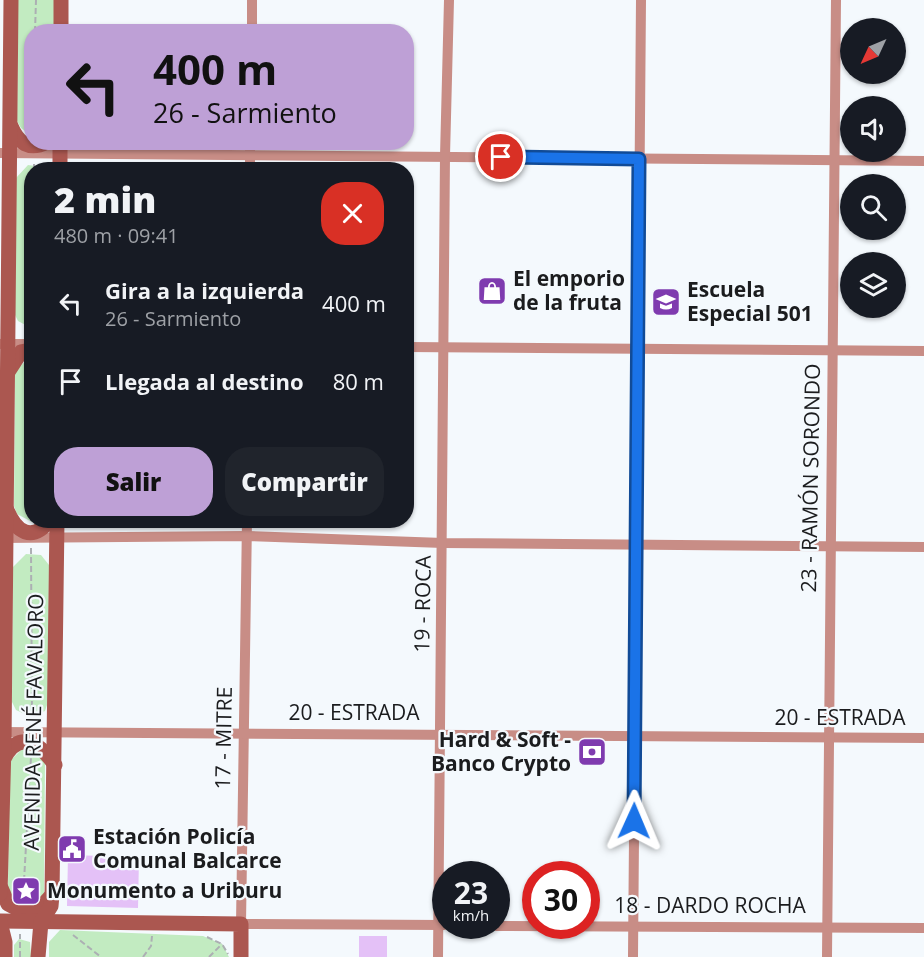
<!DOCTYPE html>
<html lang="es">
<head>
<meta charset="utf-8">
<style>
	body { margin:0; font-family:"Open Sans",sans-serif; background:#20242c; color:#f1f3f6; height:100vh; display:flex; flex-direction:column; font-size:22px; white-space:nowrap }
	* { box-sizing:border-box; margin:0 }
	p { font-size:20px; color:#9ea1a6 }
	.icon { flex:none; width:33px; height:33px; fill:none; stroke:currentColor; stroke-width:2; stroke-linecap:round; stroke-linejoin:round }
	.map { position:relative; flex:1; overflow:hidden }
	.drawer { position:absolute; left:24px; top:162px; width:390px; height:366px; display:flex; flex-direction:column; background:#171b24; border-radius:24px; box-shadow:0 2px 4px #0004 }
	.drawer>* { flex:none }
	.top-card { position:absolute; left:24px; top:24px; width:390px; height:126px; border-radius:24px; box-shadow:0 2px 4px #0004; background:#bea0d6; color:#111; overflow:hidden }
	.needle { width:39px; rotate:226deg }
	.fabs { position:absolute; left:840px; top:18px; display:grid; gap:12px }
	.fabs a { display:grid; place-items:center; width:66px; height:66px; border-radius:50%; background:#171b24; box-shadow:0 2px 4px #0004; font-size:30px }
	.speed { position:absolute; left:432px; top:861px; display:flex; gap:12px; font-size:30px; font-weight:700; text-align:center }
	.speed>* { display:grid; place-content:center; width:78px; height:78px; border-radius:50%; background:#171b24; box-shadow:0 2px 4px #0004; line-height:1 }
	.speed small { font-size:15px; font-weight:400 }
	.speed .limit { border:9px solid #d22; background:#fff; color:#111 }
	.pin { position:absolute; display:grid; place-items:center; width:51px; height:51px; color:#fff; margin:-26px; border:3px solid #fff; border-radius:50%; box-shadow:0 2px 6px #0007 }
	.me { position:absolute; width:66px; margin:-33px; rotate:1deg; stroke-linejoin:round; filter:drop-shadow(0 0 4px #0008) }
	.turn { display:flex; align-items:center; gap:21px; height:126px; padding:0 30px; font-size:27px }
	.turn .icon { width:78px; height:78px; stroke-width:2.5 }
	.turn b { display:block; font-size:42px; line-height:51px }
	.round { display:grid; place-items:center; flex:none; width:63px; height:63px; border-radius:24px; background:#20242c }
	.head { display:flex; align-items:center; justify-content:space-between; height:102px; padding:0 30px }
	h1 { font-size:36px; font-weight:800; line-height:45px }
	.button { display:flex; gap:12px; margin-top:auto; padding:12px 30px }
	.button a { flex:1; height:69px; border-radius:24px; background:#bea0d6; color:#111; font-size:24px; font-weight:800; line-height:69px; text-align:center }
	.button a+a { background:#20242c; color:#f1f3f6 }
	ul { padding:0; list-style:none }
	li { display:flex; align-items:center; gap:18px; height:78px; padding:0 30px }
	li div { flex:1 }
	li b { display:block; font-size:22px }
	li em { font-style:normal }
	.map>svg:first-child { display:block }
	.green { fill:#c2ebc1 }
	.building { fill:#e4c1f7 }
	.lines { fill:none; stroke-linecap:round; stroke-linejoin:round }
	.path { stroke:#acafb3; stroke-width:2; stroke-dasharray:6 3; stroke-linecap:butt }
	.street { stroke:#c88d86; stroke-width:10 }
	.secondary { stroke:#ab5750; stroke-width:15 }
	.route-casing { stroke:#114b97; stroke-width:15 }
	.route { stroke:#1a73e8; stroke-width:10 }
	.labels { text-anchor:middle; stroke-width:4.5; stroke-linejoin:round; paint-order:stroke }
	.poi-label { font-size:21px; font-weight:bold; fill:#1b1c1e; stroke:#f4f9fd; text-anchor:start }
	.street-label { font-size:21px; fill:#1b1c1e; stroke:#f4f9fd }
</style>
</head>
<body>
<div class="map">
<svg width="924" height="957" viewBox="0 0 924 957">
	<rect width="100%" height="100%" fill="#f4f9fd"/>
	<g class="green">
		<polygon points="18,0 54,0 54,31 32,32 31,135 21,128 17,121"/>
		<polygon points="28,165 43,167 45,169 32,170 31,328 18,321 14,313 16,178"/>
		<polygon points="28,359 31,359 32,520 37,521 32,522 17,514 14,506 15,371"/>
		<polygon points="26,554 41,555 49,565 48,702 45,711 31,717 16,710 12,702 13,567"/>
		<polygon points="22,749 30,749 45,760 44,897 31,906 17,903 8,893 9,762"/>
		<polygon points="60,930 203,936 222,944 229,957 49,957 49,942"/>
		<polygon points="19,939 30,942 31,957 14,957 14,945"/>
	</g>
	<g class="building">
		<polygon points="68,855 139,857 138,908 67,906"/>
		<rect x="359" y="936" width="28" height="21"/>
	</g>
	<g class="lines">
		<g class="path">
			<polyline points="35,32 36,0"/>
			<polyline points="34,170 34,163"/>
			<polyline points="31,521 32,467"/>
			<polyline points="31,548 32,722"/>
			<polyline points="23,899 31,757"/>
			<polyline points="73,935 101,957"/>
			<polyline points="207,937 222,944 228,954"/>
			<polyline points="20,957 20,934"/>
			<polyline points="143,957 151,946 152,936"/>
			<polyline points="209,957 222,944"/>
		</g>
		<g class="street">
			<polyline points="252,32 252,0"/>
			<polyline points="0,153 924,161"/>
			<polyline points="250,170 250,142"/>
			<polyline points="0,344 32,344"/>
			<polyline points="406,347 924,351"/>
			<polyline points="247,520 241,924 444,925"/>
			<polyline points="0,538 247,536 443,543 924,547"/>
			<polyline points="0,732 924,738"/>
			<polyline points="496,926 924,928"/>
			<polyline points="438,957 445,156 449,0"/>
			<polyline points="633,957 641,0"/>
			<polyline points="827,957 836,0"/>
		</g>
		<g class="secondary">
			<polyline points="61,32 61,0"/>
			<path d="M11,126C18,143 29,151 47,142"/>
			<polyline points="60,170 60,142"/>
			<polyline points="8,372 21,352 32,350"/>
			<path d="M7,510C16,532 32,543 50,520"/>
			<path d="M3,760C19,729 39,742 55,765"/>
			<polyline points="1,888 8,904 23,912 39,909 51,896"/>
			<polyline points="0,894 4,745 11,0"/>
			<polyline points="0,921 241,924 241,957"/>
			<polyline points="0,922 5,942 5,957"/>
			<polyline points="38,957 41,922 51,906 52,895 57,520"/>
		</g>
	</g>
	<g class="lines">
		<g class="route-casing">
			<polyline id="route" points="501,157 639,159 634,821"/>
		</g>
		<use href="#route" class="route"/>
	</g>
	<defs>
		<g id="shop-square" transform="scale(1.5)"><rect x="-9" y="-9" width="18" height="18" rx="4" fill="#7f3baf" stroke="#f4f9fd"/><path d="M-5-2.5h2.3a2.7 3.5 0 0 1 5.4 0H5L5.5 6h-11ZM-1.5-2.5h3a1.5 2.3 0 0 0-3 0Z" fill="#fff"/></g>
		<g id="school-square" transform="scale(1.5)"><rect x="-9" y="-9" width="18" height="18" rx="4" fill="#7f3baf" stroke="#f4f9fd"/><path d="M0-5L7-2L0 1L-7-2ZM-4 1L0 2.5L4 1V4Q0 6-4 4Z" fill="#fff"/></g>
		<g id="bank-square" transform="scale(1.5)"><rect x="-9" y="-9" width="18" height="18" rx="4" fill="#7f3baf" stroke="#f4f9fd"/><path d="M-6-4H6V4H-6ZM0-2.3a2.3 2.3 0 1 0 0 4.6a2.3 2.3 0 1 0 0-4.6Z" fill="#fff"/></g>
		<g id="civic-square" transform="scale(1.5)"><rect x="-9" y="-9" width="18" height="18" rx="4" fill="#7f3baf" stroke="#f4f9fd"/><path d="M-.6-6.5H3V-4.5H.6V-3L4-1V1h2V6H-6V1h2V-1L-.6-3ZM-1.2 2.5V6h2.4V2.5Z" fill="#fff"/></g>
		<g id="sight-square" transform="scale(1.5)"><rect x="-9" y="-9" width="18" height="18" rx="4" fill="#7f3baf" stroke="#f4f9fd"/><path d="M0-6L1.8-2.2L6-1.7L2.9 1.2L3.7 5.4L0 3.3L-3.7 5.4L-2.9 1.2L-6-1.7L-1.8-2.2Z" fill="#fff"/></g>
	</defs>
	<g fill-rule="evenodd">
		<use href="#shop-square" x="492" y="291"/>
		<use href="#school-square" x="666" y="302"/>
		<use href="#bank-square" x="592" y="752"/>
		<use href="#civic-square" x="72" y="849"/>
		<use href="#sight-square" x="26" y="891"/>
	</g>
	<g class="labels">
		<g class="poi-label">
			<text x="513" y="286">El emporio<tspan x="513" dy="24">de la fruta</tspan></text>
			<text x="687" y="297">Escuela<tspan x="687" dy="24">Especial 501</tspan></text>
			<text x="571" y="747" text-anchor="end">Hard &amp; Soft -<tspan x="571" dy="24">Banco Crypto</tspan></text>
			<text x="93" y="844">Estación Policía<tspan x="93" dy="24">Comunal Balcarce</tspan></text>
			<text x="47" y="898">Monumento a Uriburu</text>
		</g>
		<g class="street-label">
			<text transform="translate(811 478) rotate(-89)" y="7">23 - RAMÓN SORONDO</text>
			<text transform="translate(423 604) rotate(-89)" y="7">19 - ROCA</text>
			<text x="354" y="720">20 - ESTRADA</text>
			<text x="840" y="725">20 - ESTRADA</text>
			<text transform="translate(34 722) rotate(-89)" y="7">AVENIDA RENÉ FAVALORO</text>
			<text transform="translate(224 738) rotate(-89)" y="7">17 - MITRE</text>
			<text x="710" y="913">18 - DARDO ROCHA</text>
		</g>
	</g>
</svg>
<div class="fabs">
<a><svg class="needle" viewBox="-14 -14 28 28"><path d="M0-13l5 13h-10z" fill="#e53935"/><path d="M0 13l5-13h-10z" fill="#9ea1a6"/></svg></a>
<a><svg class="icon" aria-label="sound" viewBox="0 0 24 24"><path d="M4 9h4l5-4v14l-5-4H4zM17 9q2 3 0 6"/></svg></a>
<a><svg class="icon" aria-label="search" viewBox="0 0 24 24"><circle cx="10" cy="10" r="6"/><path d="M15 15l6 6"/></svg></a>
<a><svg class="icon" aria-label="layers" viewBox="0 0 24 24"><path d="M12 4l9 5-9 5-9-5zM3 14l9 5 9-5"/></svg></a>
</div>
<div class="speed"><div>23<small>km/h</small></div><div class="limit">30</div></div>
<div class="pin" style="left:501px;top:157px;background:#d93025"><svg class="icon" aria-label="arrive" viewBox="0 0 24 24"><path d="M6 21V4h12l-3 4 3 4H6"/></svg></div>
<svg class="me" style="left:634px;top:821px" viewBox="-20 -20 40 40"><path d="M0-17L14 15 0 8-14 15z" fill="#1a73e8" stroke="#fff" stroke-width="4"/></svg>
<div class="top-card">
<div class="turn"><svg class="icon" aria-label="left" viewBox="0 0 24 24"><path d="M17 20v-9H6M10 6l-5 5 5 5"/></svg><div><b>400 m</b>26 - Sarmiento</div></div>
</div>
<section class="drawer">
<div class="head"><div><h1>2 min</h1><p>480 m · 09:41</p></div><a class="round" style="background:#d93025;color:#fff"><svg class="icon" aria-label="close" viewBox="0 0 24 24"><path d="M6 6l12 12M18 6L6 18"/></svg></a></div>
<ul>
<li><svg class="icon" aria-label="left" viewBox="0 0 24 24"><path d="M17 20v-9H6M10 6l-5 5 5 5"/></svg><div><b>Gira a la izquierda</b><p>26 - Sarmiento</p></div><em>400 m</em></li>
<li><svg class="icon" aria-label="arrive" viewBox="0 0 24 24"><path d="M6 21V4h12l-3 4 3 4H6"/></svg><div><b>Llegada al destino</b></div><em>80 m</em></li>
</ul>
<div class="button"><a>Salir</a><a>Compartir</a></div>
</section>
</div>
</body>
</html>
